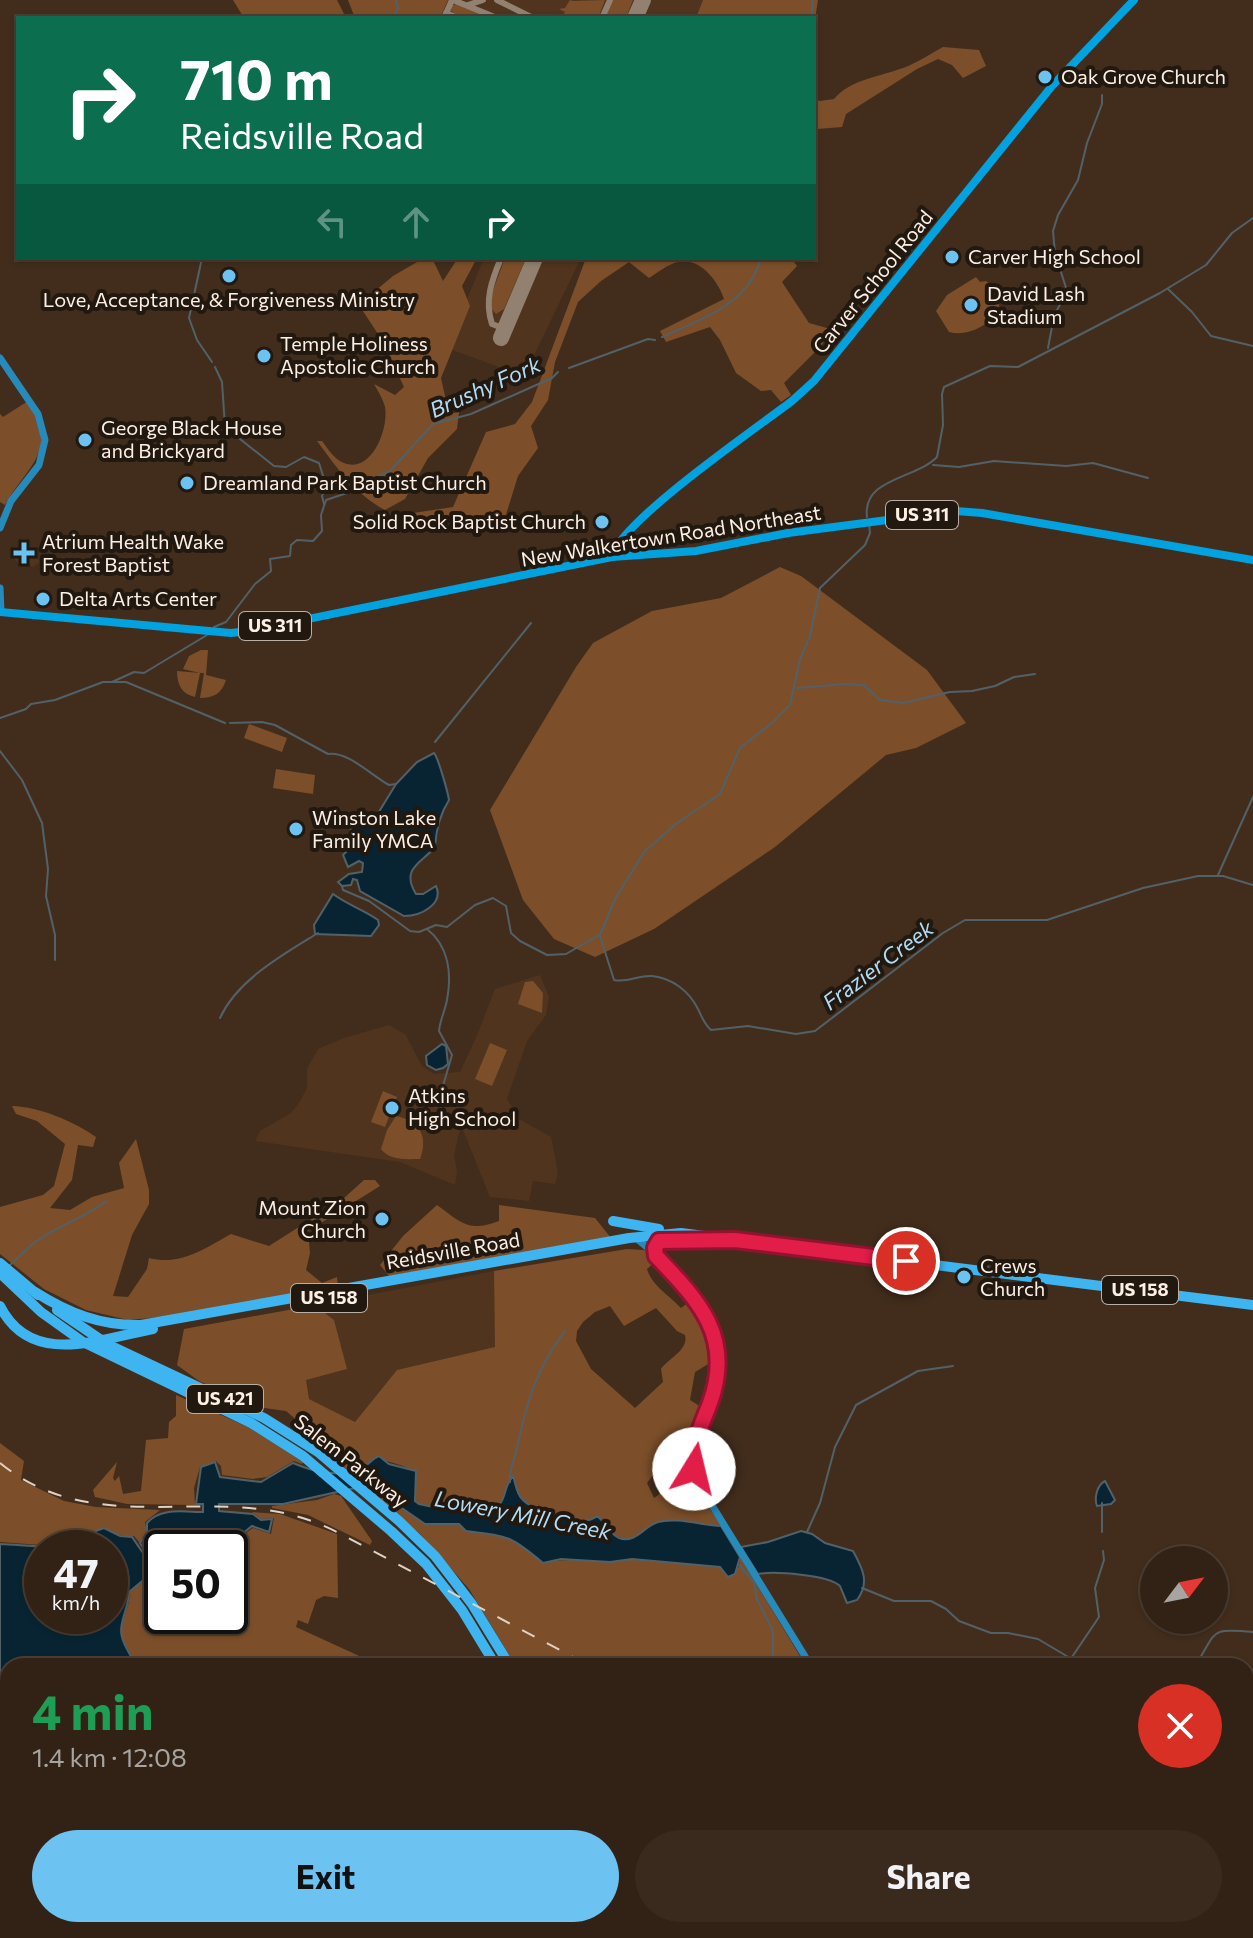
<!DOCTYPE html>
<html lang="en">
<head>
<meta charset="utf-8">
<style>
	body { margin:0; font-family:Commissioner,sans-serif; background:#3a2a1e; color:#f1f3f6; height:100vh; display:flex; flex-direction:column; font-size:30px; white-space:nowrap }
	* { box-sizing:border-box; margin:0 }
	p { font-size:26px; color:#a8a4a0 }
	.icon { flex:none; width:44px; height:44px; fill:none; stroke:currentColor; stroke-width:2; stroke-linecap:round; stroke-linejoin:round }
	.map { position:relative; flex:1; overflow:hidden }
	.side { position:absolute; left:0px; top:1658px; width:1254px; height:280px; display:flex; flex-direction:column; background:#322215; border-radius:24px 24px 0 0; box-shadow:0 2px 6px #0004,0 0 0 2px #4d3f34 }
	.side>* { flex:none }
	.guide { position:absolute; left:16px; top:16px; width:800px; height:244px; border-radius:0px; box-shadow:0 2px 6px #0004,0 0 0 2px #4d3f34; background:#0b6e4f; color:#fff; overflow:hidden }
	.needle { width:52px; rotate:58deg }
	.tools { position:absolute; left:1140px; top:1546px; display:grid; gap:16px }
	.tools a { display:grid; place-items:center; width:88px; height:88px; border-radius:50%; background:#322215; box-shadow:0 2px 6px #0004,0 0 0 2px #4d3f34; font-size:40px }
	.speed { position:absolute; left:24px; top:1530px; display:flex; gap:16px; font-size:40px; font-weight:700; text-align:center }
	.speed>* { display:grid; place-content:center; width:104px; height:104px; border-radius:50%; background:#322215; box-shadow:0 2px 6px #0004,0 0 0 2px #4d3f34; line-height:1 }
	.speed small { font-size:20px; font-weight:400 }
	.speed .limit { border:4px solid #111; border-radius:12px; background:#fff; color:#111 }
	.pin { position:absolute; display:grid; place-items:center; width:68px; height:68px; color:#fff; margin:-34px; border:4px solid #fff; border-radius:50%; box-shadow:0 2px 8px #0007 }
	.me { position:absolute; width:88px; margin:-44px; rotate:9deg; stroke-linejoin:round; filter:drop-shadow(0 0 6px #0008) }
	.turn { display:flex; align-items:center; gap:28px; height:168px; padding:0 32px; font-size:36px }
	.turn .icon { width:104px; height:104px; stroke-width:2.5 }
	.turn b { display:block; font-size:56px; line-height:68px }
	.lanes { display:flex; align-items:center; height:76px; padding:0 32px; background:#0003; justify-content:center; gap:40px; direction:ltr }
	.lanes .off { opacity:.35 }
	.round { display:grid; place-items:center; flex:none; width:84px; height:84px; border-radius:42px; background:#3a2a1e }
	.overview { display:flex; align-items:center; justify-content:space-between; height:136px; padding:0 32px }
	h1 { font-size:48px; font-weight:700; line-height:60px; color:#1e9e55 }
	.button { display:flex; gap:16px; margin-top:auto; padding:16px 32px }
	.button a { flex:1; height:92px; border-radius:48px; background:#6cc3f2; color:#111; font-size:32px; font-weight:700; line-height:92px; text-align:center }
	.button a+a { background:#3a2a1e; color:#f1f3f6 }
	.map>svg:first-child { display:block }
	.built { fill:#50341e }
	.green { fill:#7c4f2a; fill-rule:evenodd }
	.water { fill:#082433; stroke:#526168; stroke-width:2; fill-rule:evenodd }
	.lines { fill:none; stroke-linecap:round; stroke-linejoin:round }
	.stream { stroke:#526168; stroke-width:2 }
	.taxiway { stroke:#928071; stroke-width:6 }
	.runway { stroke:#928071; stroke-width:16 }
	.secondary { stroke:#268aba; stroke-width:7 }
	.primary { stroke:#00a2df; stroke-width:8 }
	.highway { stroke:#3eb5f0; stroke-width:10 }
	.rail { stroke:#e1d2c6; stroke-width:2; stroke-dasharray:14 14; stroke-linecap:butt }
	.route-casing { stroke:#92132f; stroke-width:20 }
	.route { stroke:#e11d48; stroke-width:14 }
	.poi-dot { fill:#6cc3f2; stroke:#211810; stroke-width:3 }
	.labels { text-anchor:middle; stroke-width:8; stroke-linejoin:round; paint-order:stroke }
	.shield { fill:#211810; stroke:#bbaea4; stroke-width:2 }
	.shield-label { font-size:18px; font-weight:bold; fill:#fdefe4 }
	.poi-label { font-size:20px; fill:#fdefe4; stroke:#211810; text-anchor:start }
	.street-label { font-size:20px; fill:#fdefe4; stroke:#211810 }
	.water-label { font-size:22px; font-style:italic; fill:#b2dbf4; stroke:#211810 }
</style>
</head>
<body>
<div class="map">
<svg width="1253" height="1938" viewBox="0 0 1253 1938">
	<rect width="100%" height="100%" fill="#422d1c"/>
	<g class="built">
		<polygon points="447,0 706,0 697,18 437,18"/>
		<polygon points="484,258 581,258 524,376 447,348"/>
		<polygon points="25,541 40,562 33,567 26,563 21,567 12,555"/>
		<polygon points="540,975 549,997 546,1015 527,1041 507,1099 519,1119 551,1137 558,1172 555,1184 533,1181 529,1201 490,1197 461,1125 454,1155 457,1171 455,1185 400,1162 255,1141 260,1131 291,1113 299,1103 307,1088 307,1069 318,1049 344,1038 389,1025 405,1034 422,1066 434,1074 460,1072 478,1033 495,989"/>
		<polygon points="494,1271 496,1347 397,1370 355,1422 309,1399 305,1380 347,1369 321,1304"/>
		<polygon points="1253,1830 1253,1923 1246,1921 1246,1834"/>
		<polygon points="1141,1930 1231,1930 1216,1938 1170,1938 1140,1934"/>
	</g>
	<g class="green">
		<polygon points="233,0 337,0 346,18 244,18"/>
		<polygon points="348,0 448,0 440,18 355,18"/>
		<polygon points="570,0 573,1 605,0 598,18 561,18 565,12 559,9 565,8"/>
		<polygon points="612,0 633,0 626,18 605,18"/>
		<polygon points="703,0 818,0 814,26 814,18 696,18"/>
		<polygon points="458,4 463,5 492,18 463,18 451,11 452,5"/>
		<path d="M943,47L979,50L986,66L963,78L952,65L938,59L917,69L846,114L842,127L817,129L814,125V99L820,101L834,99C851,79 879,77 903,68C917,63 930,54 943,47Z"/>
		<path d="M424,258H432L443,281L458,258H477L462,286L470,306L441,378L449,414L459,412L457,429L428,458L405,499L385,510C355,494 337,468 317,441H322C328,449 335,460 344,463C372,474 389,428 385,407C383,399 378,391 374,384L395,395L404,387L382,340L353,296H369L393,276Z"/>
		<polygon points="505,258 526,258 504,309 496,314 492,309 492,293"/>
		<path d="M586,258H771L774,262L781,258H791L797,266L782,282L809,323L834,330L818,349L784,383L791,395L781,402L771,390L761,391L736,373L720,340L710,327L666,342L660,331L724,299C718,281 700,257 678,262C668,264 657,273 649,278L629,262L601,281L578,302L555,362L548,400L531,426L538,448L518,476L504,521C493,518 482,516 471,517C443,517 427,528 400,515L453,507L486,432L515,424L532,402Z"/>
		<path d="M976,277L980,282L986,281C1022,306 977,340 949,332L936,311L947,295Z"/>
		<path d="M28,401C60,450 28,465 5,505L0,502V414L3,417Z"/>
		<polygon points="780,567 801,576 927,670 966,723 916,748 886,755 775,847 654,929 595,957 554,939 523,900 490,810 576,667 593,643 652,611 721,598"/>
		<path d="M201,650H208L206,675L226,680C222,693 214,698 200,698L204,673H200L195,697C182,694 177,685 177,671L200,673L183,669L189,656Z"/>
		<polygon points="249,724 287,738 282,752 244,738"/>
		<polygon points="276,769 315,775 313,794 273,788"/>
		<polygon points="533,981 543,993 542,1013 518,1004 525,982"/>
		<polygon points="490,1043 507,1050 492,1086 475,1079"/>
		<polygon points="383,1091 397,1097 385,1127 371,1122"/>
		<path d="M12,1106C40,1107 73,1121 96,1137L93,1147L78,1145L72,1180L50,1208L70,1210L92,1197L124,1188L119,1163L136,1139L149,1190V1204L132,1235L113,1296L128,1297L147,1269L149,1258C180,1266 204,1249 231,1234L269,1246L343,1199L364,1180H375L380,1186L308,1231L310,1253L306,1270L322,1283L337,1277L338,1287L173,1316L128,1320L86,1310L44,1289L0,1254V1207L43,1195L54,1186L65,1144L37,1121L16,1114Z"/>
		<path d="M396,1116C419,1121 429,1136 420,1159C407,1159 390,1161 381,1149L387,1130Z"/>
		<path d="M437,1205C460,1222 469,1233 499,1221V1205L595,1218L611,1238L389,1276L380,1265L403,1236Z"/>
		<path d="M627,1249L644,1250L657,1260L647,1269C652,1286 669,1295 681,1308L692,1300L707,1322L715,1363H710L695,1372L690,1400L701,1407L696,1428L667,1457L647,1483L654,1498L678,1481L691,1480L721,1526C703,1525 676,1517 659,1522C647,1525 641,1538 628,1539C615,1539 608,1527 596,1522C590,1520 585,1521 578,1520C559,1518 528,1513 518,1494C515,1489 515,1482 513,1476C504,1485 507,1495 500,1504C487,1520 437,1508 419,1504L414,1501L416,1475C408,1464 388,1463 375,1457L360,1470L346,1471L340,1457L286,1411L251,1406L199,1381L177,1365L184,1329L321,1304L326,1314L334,1320L347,1369L306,1380L309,1399L355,1422L397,1370L495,1347L494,1271ZM610,1306L624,1326L656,1308L677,1331L685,1335C689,1350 669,1358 661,1369L663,1382L635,1408L591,1369L576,1341L577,1331L583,1322L595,1312Z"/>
		<polygon points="176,1395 248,1427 303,1462 302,1464 294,1461 267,1477 253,1479 222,1475 221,1466 216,1461 200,1467 194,1488 195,1505 127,1504 95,1497 93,1490 117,1462 113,1478 115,1481 119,1476 123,1494 141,1491 146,1440 168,1438 169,1422 176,1416"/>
		<path d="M0,1443L24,1461L21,1480L64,1501L96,1507L160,1510L145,1522L147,1532L140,1543L134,1536C114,1538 111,1526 89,1532L87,1537L55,1546L0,1542Z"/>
		<path d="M364,1486L374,1489L425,1524H459L466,1531C508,1536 510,1536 543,1563C565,1558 585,1561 607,1561C615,1561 623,1559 632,1559C660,1557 693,1561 721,1567L724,1573L739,1567L740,1557L806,1666H577L561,1660L558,1666H516L469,1589L420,1534Z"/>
		<polygon points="334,1494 341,1496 372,1541 370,1545 308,1515 272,1508 272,1506 317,1500"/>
		<path d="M252,1512L280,1514L337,1534L338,1598L324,1596L316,1600L308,1624L298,1620L296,1627L381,1666H131C135,1654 125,1648 122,1636C119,1624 130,1607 130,1592L146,1579H162V1616H230V1548H225C236,1542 243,1535 253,1528L271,1534L274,1518L261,1519Z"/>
		<polygon points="1253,1673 1253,1830 1246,1834 1246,1674"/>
		<polygon points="4,1738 8,1738 8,1928 5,1938 0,1938 0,1741"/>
		<polygon points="1246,1921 1253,1923 1253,1938 1216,1938 1231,1930 1246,1930"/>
		<polygon points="172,1930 276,1930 278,1938 165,1938"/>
		<polygon points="472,1930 656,1930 660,1938 508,1938 503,1932 501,1938 471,1938"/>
		<polygon points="747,1930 872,1930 877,1938 742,1938"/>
		<polygon points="1000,1930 1047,1930 1044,1938 1003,1938 996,1935"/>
	</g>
	<g class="water">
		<path d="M434,753C438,757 448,793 449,800C440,814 436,831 435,847C422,863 400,868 416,894H423L436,886C444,904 421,916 404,916L360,891L357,880L353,879L351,885L342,886L338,882L349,874L362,872L363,863L359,861L348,867L343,855L350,848L351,827L377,815L396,784L417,762Z"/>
		<path d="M333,894C348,905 364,910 378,920L379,925L371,936L315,934L314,925Z"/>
		<polygon points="442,1044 446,1046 448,1064 443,1068 436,1070 427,1065 426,1056"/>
		<path d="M379,1456L389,1464L416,1471L415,1501L419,1504C437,1508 487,1520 500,1504C507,1494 504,1486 513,1476C516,1484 516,1494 523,1500C536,1513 582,1529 597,1516C605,1522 610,1534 619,1538C636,1544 644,1526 658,1522C675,1517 702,1525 721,1526L740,1557L735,1574L728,1577L720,1567L632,1559L610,1562L561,1559L543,1563C510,1535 508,1536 466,1531L459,1524H425L374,1489L364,1486L283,1504H219V1511L253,1514L261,1520L272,1519L269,1532L252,1526L225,1548H162V1576L149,1558L147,1559L159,1578H146L129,1592C129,1607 118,1624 122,1637C124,1646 130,1653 133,1661L131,1666H8V1735L0,1739V1544C31,1545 58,1551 88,1539L90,1533L104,1528L120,1536L132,1537L145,1556L147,1553L140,1543L147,1532V1523C160,1507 185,1512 203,1512V1504H196L201,1467L215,1462L220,1477L261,1482L293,1463C314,1472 335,1477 358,1470C366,1468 371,1459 379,1456ZM42,1548H110V1616H42Z"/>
		<path d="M1105,1481L1115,1500L1111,1504L1097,1506C1094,1498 1097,1485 1105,1481Z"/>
		<path d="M801,1531L812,1534L825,1543L853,1551C863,1569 870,1583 857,1600L847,1603L840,1586C829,1575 774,1571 758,1574L741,1547L768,1542Z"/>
		<polygon points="320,1930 431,1930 440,1938 331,1938"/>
	</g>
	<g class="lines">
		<g class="stream">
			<polyline points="392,18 398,9 396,0"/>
			<polyline points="811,18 813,0"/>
			<polyline points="202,258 189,318 197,340 212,362"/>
			<polyline points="1168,289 1192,312 1211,336 1253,346"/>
			<path d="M662,337C702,319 749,304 761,258"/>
			<polyline points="1048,348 1054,316 1067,291 1055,253 1053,231 1058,215 1078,180 1087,143 1102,104 1102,95"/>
			<polyline points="215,367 222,382 225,427 274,466 286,467 304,457 319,463 326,485 322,496 324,504"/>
			<polyline points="569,368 648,339 655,340"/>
			<polyline points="933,465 959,467 994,461 1066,466 1093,463 1148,478"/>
			<polyline points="351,489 390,471 433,424 471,414 552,378 558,372"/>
			<path d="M867,517C862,478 916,479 937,457L943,425L942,394L944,387L990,366L1018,367L1160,293L1206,265L1232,233L1253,218"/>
			<polyline points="214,627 226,622 255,584 271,571 270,559 290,556 291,545 297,540 313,541 322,531 321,515 326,500 347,493"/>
			<polyline points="112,682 134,672 144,673 207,635"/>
			<polyline points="797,688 845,684 864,685 880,700 903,703 950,692 972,691 995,686 1014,677 1035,674"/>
			<polyline points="0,718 26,709 31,704 55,700 103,682 126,682 225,723"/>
			<path d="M230,723L262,722L275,725L328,754C348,751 372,776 389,785L396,784"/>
			<polyline points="435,742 531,623"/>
			<polyline points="0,751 22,780 42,823 48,869 46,896 55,935 55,960"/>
			<polyline points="1218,875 1253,797"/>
			<polyline points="342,886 343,890 369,901 410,931 419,932 436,925 447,927 475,905 493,898 506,906 511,933 520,941 547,955 566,954 599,935"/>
			<path d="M427,929C449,946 452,974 447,1000C445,1011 440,1020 439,1031L452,1055L443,1086L441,1108"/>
			<polyline points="600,935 615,899 644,852 677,823 720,794 740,748 773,722 790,705 800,659 810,636 820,588 865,545 870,533 869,524"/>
			<path d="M600,936L614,980C627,983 639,975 652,976C672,978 689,991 698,1009C702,1017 704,1024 711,1030L748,1026L796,1034L815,1031L943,933L965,920H1047L1143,888L1198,876H1223L1253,885"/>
			<path d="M220,1018C237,980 284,954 318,933"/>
			<path d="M9,1266C18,1258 28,1247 38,1240C60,1225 85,1217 107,1201"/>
			<path d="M510,1482C509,1470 513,1463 516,1452C526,1405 535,1370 565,1331"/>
			<polyline points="807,1532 820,1503 835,1447 856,1405 918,1371 953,1366"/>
			<polyline points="1102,1532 1102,1503"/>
			<polyline points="739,1565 754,1582 757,1599 773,1631 773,1666"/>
			<polyline points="862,1588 894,1601 931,1601 946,1609 959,1621 991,1633 1008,1633 1038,1639 1075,1661 1090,1666"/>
			<polyline points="1072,1657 1099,1617 1095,1588 1104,1560 1103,1551"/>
			<polyline points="1097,1666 1113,1662 1126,1666"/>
			<path d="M1195,1666C1218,1631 1207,1628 1253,1632"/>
			<polyline points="826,1938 833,1930"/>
		</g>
		<g class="taxiway">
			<polyline points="453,0 497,18"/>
			<polyline points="497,0 531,17"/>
			<polyline points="468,5 483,0"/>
			<polyline points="446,13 458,18"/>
			<polyline points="444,18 452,0"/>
			<polyline points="602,18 610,0"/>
			<path d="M501,258C492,280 484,300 492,324L505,329"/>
		</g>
		<g class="runway">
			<polyline points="635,18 643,0"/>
			<polyline points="501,338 535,258"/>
		</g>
		<g class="secondary">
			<polyline points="0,358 38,414 45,440 39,465 11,501 0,528"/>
			<polyline points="0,588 1,612"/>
			<path d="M636,1238C689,1281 735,1333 709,1404C700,1430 688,1454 697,1481L811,1666"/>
			<polyline points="899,1930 901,1938"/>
			<polyline points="981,1930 993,1938"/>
		</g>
		<g class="primary">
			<path d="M612,557C618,523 758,427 792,401L814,381L1052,86L1134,0"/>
			<polyline points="0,612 231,633 249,631 612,557 696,551 788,533 956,511 982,513 1253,560"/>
		</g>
		<g class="highway">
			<polyline points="613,1221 659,1229"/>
			<polyline points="656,1256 655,1248 659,1241"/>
			<polyline points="0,1263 38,1295"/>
			<polyline points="0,1273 41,1312 83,1342 251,1423 303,1456 391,1531 426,1564 462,1610 496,1666"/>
			<path d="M35,1292C68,1313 101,1326 141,1325L629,1238L681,1233L1253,1305"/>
			<path d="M0,1306C31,1368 100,1339 153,1329"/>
			<polyline points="57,1310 107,1344 264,1418 318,1452 399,1521 435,1556 472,1604 510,1666"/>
			<polyline points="911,1930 926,1938"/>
		</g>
		<g class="rail">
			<path d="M0,1463C85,1532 183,1494 279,1512C300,1516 319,1523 337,1532L590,1666"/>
			<polyline points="1099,1930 1147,1938"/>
		</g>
	</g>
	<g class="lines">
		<g class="route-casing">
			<path id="route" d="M694,1469C691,1446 702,1424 710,1403C734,1337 699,1301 656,1256L655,1248L659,1241L735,1240L906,1261"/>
		</g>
		<use href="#route" class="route"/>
	</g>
	<g class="poi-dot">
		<circle cx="1045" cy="77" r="8"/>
		<circle cx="952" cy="257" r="8"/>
		<circle cx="229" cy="276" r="8"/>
		<circle cx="971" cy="305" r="8"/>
		<circle cx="264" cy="356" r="8"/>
		<circle cx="85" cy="440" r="8"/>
		<circle cx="187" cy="483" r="8"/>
		<circle cx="602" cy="522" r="8"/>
		<path d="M20 541h8v8h8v8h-8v8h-8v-8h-8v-8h8z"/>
		<circle cx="43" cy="599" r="8"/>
		<circle cx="296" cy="829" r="8"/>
		<circle cx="392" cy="1108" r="8"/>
		<circle cx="382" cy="1219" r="8"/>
		<circle cx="964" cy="1277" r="8"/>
	</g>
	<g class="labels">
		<g class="shield">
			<rect x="886" y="501" width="72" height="28" rx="6"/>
			<rect x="239" y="612" width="72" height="28" rx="6"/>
			<rect x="1102" y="1276" width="76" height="28" rx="6"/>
			<rect x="291" y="1284" width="76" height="28" rx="6"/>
			<rect x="187" y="1385" width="76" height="28" rx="6"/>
		</g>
		<g class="shield-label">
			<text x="922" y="521">US 311</text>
			<text x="275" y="632">US 311</text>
			<text x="1140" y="1296">US 158</text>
			<text x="329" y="1304">US 158</text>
			<text x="225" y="1405">US 421</text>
		</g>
		<g class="poi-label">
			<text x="1061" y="84">Oak Grove Church</text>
			<text x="968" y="264">Carver High School</text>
			<text x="987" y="301">David Lash<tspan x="987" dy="23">Stadium</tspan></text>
			<text x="229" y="307" text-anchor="middle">Love, Acceptance, &amp; Forgiveness Ministry</text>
			<text x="280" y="351">Temple Holiness<tspan x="280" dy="23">Apostolic Church</tspan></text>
			<text x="101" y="435">George Black House<tspan x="101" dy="23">and Brickyard</tspan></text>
			<text x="203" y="490">Dreamland Park Baptist Church</text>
			<text x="586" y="529" text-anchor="end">Solid Rock Baptist Church</text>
			<text x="42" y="549">Atrium Health Wake<tspan x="42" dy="23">Forest Baptist</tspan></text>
			<text x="59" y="606">Delta Arts Center</text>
			<text x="312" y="825">Winston Lake<tspan x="312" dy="23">Family YMCA</tspan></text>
			<text x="408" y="1103">Atkins<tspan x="408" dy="23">High School</tspan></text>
			<text x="366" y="1215" text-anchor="end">Mount Zion<tspan x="366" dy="23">Church</tspan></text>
			<text x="980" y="1273">Crews<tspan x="980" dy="23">Church</tspan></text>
		</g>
		<g class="street-label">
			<text transform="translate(873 282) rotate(-51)" y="7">Carver School Road</text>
			<text transform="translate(671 536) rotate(-9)" y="7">New Walkertown Road Northeast</text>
			<text transform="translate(453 1251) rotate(-10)" y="7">Reidsville Road</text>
			<text transform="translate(351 1461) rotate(38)" y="7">Salem Parkway</text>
		</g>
		<g class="water-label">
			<text transform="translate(485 387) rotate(-24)" y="8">Brushy Fork</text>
			<text transform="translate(878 965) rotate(-37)" y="8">Frazier Creek</text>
			<text transform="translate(523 1515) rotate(11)" y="8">Lowery Mill Creek</text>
		</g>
	</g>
</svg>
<div class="tools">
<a><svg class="needle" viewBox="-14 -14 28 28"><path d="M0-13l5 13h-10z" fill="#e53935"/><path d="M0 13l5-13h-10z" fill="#a8a4a0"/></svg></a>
</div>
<div class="speed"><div>47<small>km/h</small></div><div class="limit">50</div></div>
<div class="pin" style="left:906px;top:1261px;background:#d93025"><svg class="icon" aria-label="arrive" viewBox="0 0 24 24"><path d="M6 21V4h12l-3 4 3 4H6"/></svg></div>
<svg class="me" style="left:694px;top:1469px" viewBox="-20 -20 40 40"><circle r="19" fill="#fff"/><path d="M0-13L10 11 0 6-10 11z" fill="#e11d48"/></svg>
<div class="guide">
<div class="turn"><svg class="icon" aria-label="right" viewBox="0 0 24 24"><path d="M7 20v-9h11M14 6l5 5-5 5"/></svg><div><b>710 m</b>Reidsville Road</div></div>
<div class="lanes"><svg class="icon off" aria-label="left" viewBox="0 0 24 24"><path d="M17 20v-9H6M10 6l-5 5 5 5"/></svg><svg class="icon off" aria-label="ahead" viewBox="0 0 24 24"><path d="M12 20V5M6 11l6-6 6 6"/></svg><svg class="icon" aria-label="right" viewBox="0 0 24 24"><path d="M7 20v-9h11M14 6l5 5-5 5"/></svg></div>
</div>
<section class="side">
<div class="overview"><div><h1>4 min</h1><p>1.4 km · 12:08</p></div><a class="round" style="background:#d93025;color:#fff"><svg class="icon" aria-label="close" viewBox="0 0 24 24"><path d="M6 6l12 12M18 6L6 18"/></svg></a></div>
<div class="button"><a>Exit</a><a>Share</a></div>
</section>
</div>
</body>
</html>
